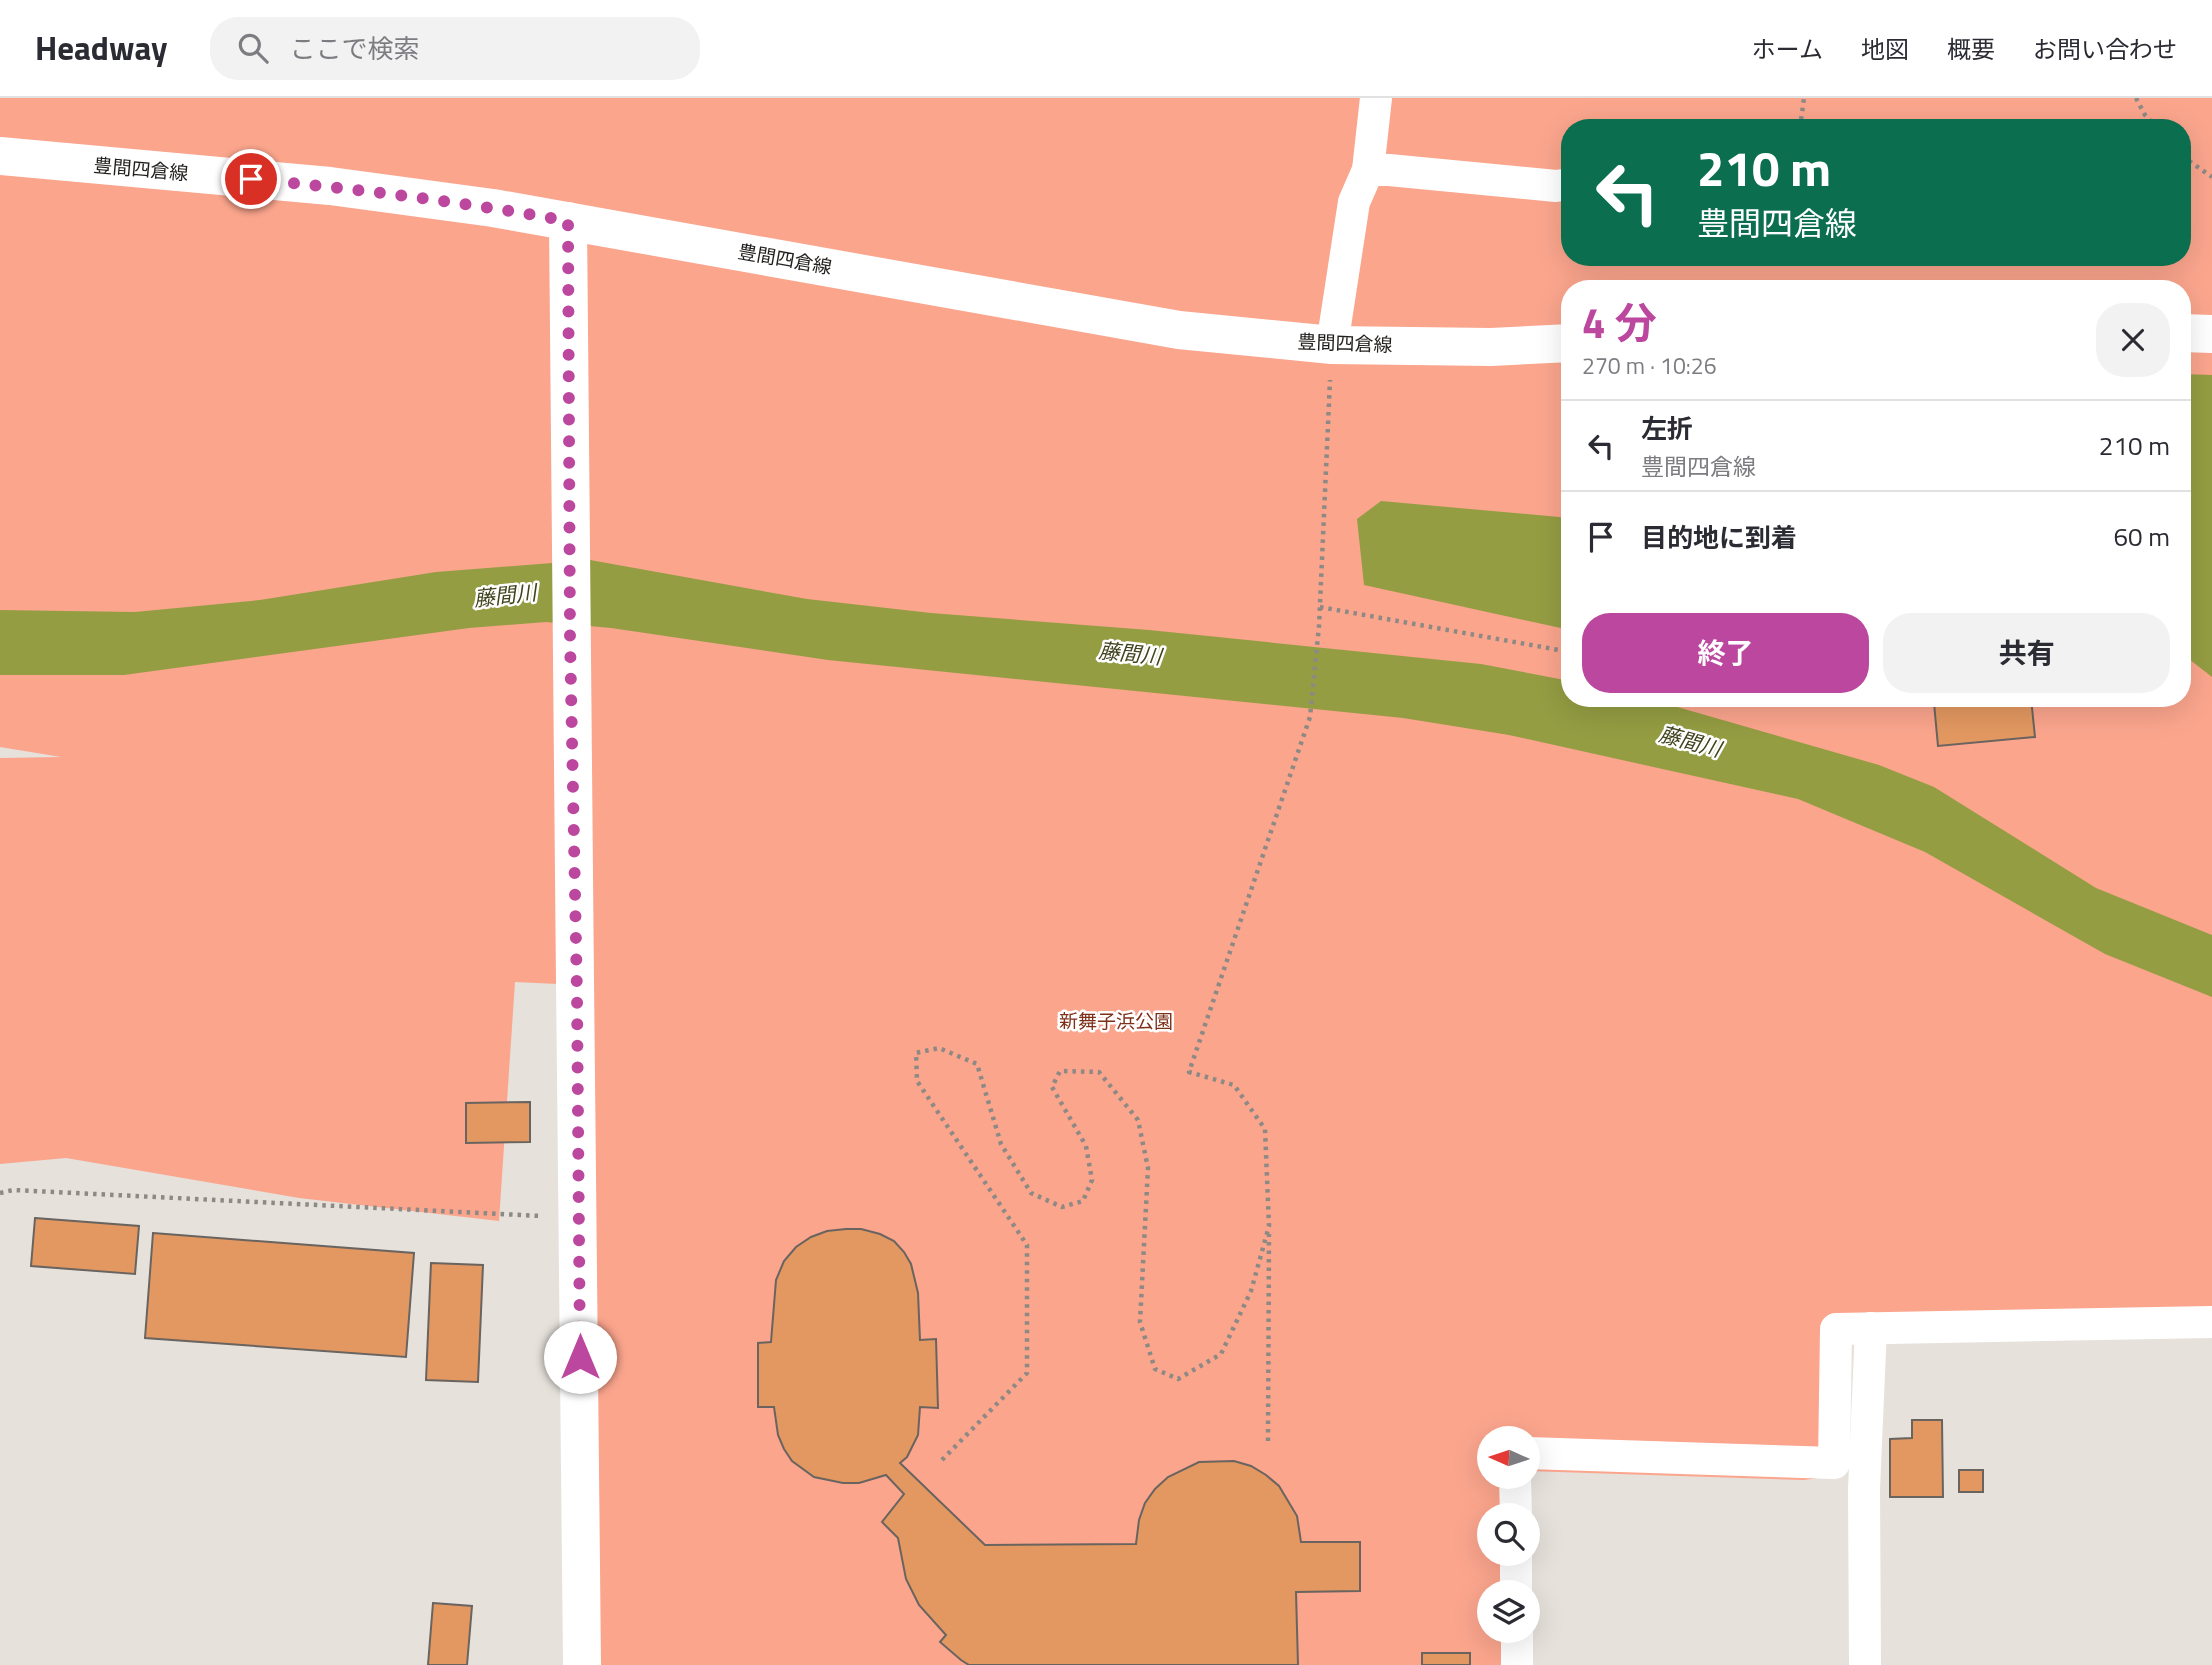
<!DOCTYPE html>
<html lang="ja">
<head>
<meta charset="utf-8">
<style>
	body { margin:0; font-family:"Titillium Web","Noto Sans JP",sans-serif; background:#f2f2f3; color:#2b2b33; height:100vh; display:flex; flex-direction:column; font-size:26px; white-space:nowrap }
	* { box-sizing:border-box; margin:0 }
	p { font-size:23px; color:#7c7c81 }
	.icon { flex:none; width:38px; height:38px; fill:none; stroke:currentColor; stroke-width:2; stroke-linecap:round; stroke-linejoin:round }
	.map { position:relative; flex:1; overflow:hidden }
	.panel { position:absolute; left:1561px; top:182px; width:630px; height:427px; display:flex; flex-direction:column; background:#fff; border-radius:28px; box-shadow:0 7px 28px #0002 }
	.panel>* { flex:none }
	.hud { position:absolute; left:1561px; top:21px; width:630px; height:147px; border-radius:28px; box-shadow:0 7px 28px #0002; background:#0b6e4f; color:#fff; overflow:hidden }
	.needle { width:46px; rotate:273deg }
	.fabs { position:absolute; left:1477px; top:1328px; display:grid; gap:14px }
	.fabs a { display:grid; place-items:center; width:63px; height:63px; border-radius:50%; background:#fff; box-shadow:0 7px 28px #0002; font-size:35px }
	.pin { position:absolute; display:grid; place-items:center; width:60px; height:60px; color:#fff; margin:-30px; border:4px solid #fff; border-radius:50%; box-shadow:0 2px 7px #0007 }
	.me { position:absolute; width:77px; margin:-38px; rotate:0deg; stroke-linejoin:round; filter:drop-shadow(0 0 5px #0008) }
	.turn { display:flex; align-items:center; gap:24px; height:147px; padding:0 21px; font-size:32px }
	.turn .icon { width:91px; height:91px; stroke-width:2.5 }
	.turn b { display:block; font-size:49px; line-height:60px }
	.round { display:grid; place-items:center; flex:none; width:74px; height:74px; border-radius:28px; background:#f2f2f3 }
	.head { display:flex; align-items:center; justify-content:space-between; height:119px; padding:0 21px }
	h1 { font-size:42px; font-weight:700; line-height:52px; color:#bc479f }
	.button { display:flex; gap:14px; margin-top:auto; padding:14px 21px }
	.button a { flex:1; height:80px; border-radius:28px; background:#bc479f; color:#fff; font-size:28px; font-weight:700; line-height:80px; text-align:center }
	.button a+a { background:#f2f2f3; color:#2b2b33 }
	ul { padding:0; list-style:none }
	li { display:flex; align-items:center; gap:21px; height:91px; padding:0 21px; border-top:2px solid #e1e1e2 }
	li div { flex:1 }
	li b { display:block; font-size:26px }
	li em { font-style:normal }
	header { display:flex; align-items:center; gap:42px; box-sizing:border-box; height:98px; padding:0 35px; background:#fff; border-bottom:2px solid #e1e1e2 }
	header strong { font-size:33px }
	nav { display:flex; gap:38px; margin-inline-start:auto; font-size:24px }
	.search { width:490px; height:63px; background:#f2f2f3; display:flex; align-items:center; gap:18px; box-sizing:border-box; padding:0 24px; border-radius:28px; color:#7c7c81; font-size:26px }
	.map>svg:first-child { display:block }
	.green { fill:#fba58d; fill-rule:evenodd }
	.water { fill:#949d42 }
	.building { fill:#e39861; stroke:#6a6460; stroke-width:2 }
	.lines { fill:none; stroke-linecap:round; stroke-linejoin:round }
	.path { stroke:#8d8985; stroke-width:4.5; stroke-dasharray:3.5 5; stroke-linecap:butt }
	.minor { stroke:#fff; stroke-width:32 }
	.tertiary { stroke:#fff; stroke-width:38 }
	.secondary { stroke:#fff; stroke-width:38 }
	.route { stroke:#bc479f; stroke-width:12; stroke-dasharray:0 21.6 }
	.labels { text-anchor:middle; stroke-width:5; stroke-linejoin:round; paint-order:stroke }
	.street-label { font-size:19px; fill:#211f1d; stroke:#fff }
	.park-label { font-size:19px; fill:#7e2f18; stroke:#fff }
	.water-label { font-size:21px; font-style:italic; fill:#40441d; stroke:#fff }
</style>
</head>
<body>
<header>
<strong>Headway</strong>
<div class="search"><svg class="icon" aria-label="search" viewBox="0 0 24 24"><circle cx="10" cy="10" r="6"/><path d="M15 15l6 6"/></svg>ここで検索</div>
<nav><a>ホーム</a><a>地図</a><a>概要</a><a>お問い合わせ</a></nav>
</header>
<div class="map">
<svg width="2212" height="1567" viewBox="0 0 2212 1567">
	<rect width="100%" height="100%" fill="#e6e1db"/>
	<path class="green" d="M0,0H2212V1237L1834,1241L1840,1377L1804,1382L1528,1373V1340H1489V1379H1517L1516,1417L1489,1418V1456H1516V1494H1489V1533H1516V1567H576L558,886L515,884L499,1123L299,1100L66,1060L0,1066V660L61,659L0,649ZM1570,30H2182V159H1570ZM1570,191H2182V600H1570Z"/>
	<g class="water">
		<polygon points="2182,276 2212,277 2212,579 2189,561 2182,551"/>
		<polygon points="1381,403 1570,420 1570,532 1364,487 1357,421"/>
		<polygon points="590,462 807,501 931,515 1149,532 1481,566 1570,583 1570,600 1646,600 1879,667 1934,689 2096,790 2212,837 2212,899 2105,856 1925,754 1798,701 1509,637 1403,620 828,562 611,530 546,524 469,530 124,577 0,577 0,512 135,514 260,502 436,474"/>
	</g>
	<g class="building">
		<polygon points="1984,600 2031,600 2035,639 1938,648 1934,605"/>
		<polygon points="530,1004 530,1044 466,1045 466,1005"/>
		<polygon points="35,1120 139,1128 135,1176 31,1168"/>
		<polygon points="846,1131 861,1131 880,1136 894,1143 904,1154 911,1166 918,1195 920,1242 936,1241 938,1310 920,1309 918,1337 907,1359 900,1365 985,1447 1136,1446 1139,1422 1145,1405 1155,1391 1168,1379 1199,1364 1234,1363 1251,1368 1266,1377 1279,1388 1297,1418 1301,1444 1360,1444 1360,1493 1296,1494 1298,1567 969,1567 961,1562 940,1544 946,1537 919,1507 906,1481 898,1440 882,1424 904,1396 886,1377 859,1385 843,1385 814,1379 792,1363 784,1351 778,1337 774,1309 758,1309 758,1245 771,1244 776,1182 784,1163 796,1149 811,1139 827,1133"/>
		<polygon points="153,1135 414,1155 406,1259 145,1240"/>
		<polygon points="431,1165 483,1167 478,1284 426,1282"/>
		<polygon points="1912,1322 1942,1322 1943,1399 1890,1399 1890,1341 1912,1340"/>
		<rect x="1959" y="1372" width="24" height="22"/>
		<polygon points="433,1505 472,1508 467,1567 428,1567"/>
		<rect x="1422" y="1555" width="48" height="12"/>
	</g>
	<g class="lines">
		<g class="path">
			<polyline points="2136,0 2145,17 2157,30"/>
			<polyline points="1800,30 1804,0"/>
			<polyline points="2182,58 2212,79"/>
			<polyline points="1320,509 1570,554"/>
			<polyline points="0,1095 13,1092 541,1118"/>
			<polyline points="1268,1343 1269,1136"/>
			<polyline points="942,1362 1027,1275 1027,1147 917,983 916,955 939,950 977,966 1001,1046 1031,1095 1062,1109 1083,1103 1092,1082 1086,1048 1052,989 1060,973 1099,974 1138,1022 1148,1070 1140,1224 1155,1271 1178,1281 1221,1256 1251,1193 1269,1128 1265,1031 1234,987 1189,974 1310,619 1319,528 1330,282"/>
		</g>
		<g class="minor">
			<polyline points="1368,72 1376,0"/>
			<polyline points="1332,247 1354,104 1368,72 1389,72 1556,88 1570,86"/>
			<polyline points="1528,1355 1834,1365 1836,1231 2212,1224"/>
			<polyline points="1515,1379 1516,1418"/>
			<polyline points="1516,1456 1516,1494"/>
			<polyline points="1517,1533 1517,1567"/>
			<polyline points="1865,1567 1864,1391 1871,1230"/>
		</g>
		<path class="tertiary" d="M568,123C571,604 578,1086 582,1567"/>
		<g class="secondary">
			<polyline points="0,58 330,88 493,110 1179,232 1332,247 1491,249 1570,245"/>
			<polyline points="2182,235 2212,236"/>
		</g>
	</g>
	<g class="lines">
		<path class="route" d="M251,81C357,91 463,104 568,123L570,539L577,897L580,1259"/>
	</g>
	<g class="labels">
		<g class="street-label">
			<text transform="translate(141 71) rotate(5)" y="7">豊間四倉線</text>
			<text transform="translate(785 161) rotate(10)" y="7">豊間四倉線</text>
			<text transform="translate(1345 245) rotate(2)" y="7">豊間四倉線</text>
		</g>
		<g class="park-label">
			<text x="1116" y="930">新舞子浜公園</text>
		</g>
		<g class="water-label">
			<text transform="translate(505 498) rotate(-6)" y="7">藤間川</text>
			<text transform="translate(1130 556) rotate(6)" y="7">藤間川</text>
			<text transform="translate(1690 644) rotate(15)" y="7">藤間川</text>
		</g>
	</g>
</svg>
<div class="fabs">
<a><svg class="needle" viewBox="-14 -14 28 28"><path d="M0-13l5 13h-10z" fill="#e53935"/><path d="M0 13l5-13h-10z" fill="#7c7c81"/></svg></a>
<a><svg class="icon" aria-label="search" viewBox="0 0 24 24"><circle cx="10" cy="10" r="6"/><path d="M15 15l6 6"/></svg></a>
<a><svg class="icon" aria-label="layers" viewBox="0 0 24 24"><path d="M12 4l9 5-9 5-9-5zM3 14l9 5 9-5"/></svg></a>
</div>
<div class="pin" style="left:251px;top:81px;background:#d93025"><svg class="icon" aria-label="arrive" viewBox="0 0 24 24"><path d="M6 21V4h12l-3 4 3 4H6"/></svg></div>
<svg class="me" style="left:580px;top:1259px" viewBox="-20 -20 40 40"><circle r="19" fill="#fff"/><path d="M0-13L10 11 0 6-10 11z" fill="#bc479f"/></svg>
<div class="hud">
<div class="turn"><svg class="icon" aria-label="left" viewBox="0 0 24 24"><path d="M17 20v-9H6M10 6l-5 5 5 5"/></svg><div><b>210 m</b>豊間四倉線</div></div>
</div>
<section class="panel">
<div class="head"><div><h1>4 分</h1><p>270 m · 10:26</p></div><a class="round"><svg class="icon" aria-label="close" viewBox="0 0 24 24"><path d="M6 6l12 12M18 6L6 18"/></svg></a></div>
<ul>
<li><svg class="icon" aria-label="left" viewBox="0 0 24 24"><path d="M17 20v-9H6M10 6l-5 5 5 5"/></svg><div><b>左折</b><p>豊間四倉線</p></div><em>210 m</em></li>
<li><svg class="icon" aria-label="arrive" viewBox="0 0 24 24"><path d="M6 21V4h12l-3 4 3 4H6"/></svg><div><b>目的地に到着</b></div><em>60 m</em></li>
</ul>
<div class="button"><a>終了</a><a>共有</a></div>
</section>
</div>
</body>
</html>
